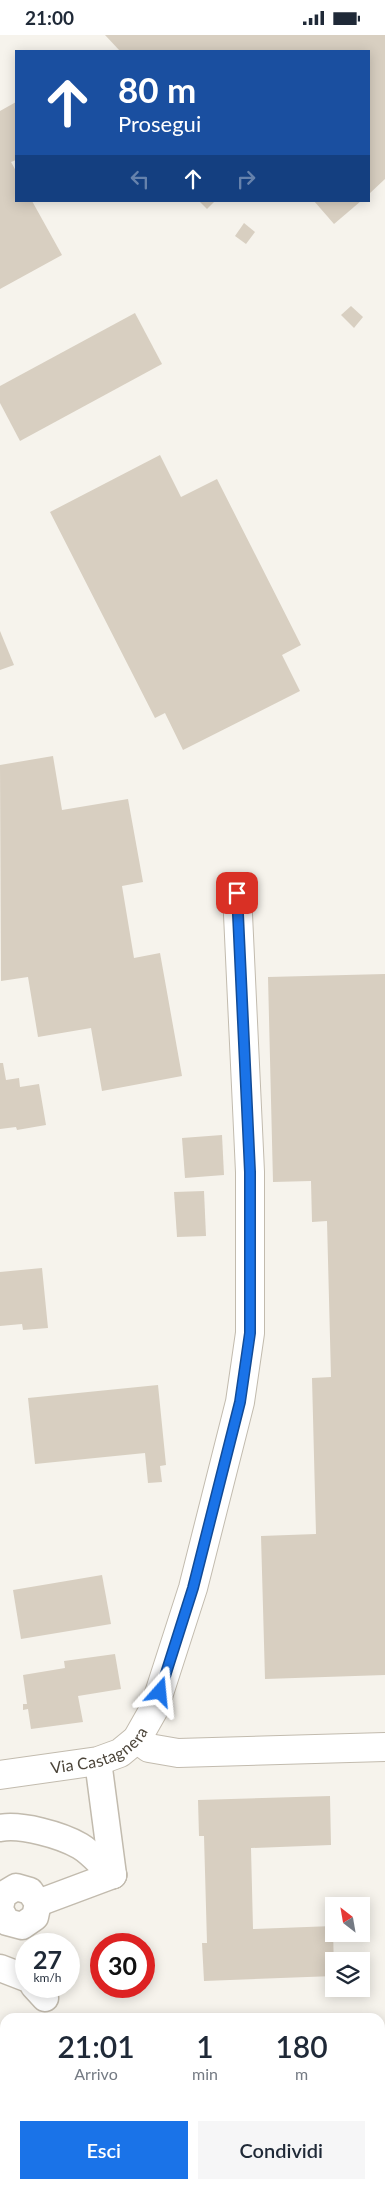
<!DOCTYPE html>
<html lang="it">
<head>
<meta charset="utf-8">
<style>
	body { margin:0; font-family:Lato,sans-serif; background:#f6f6f7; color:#1f2937; height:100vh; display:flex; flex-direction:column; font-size:19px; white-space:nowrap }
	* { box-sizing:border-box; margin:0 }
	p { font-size:16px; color:#747a83 }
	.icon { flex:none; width:28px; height:28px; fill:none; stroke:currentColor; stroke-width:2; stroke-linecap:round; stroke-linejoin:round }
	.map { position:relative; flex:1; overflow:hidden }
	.sheet { position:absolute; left:0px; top:1978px; width:385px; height:176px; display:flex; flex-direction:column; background:#fff; border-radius:15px 15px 0 0; box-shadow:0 2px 12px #0003 }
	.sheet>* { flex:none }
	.guide { position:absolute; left:15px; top:15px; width:355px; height:152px; border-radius:0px; box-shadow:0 2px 12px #0003; background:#1a4fa0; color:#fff; overflow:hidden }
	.needle { width:32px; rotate:329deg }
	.fabs { position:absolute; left:325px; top:1862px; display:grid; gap:10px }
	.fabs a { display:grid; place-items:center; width:45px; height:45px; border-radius:0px; background:#fff; box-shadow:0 2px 12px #0003; font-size:25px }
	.speed { position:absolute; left:15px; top:1898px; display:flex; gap:10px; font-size:25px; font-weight:700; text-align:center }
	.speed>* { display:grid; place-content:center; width:65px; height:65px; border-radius:50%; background:#fff; box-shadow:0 2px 12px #0003; line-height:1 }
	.speed small { font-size:12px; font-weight:400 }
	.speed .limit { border:8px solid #d22; background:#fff; color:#111 }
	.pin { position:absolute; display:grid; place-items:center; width:42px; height:42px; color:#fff; margin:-21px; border-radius:10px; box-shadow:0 2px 8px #0006 }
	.me { position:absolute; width:55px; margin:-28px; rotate:18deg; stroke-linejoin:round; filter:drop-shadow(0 0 4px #0008) }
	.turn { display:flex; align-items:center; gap:18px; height:105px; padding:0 20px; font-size:22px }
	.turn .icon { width:65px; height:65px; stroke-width:2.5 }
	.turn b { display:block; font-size:35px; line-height:42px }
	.lanes { display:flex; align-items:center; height:48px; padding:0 20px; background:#0003; justify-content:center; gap:25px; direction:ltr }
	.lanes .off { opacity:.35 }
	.eta { display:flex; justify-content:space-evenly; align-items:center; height:85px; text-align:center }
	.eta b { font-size:30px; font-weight:600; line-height:35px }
	.button { display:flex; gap:10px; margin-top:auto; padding:10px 20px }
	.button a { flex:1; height:58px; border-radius:0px; background:#1a73e8; color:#fff; font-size:20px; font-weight:600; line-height:58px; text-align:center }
	.button a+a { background:#f6f6f7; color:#1f2937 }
	.status { display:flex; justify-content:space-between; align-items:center; height:35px; padding:0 25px; background:#fff; direction:ltr }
	.status svg { height:14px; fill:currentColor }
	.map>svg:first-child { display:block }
	.building { fill:#d8cfc1 }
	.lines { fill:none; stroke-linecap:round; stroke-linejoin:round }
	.pedestrian-casing { stroke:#c2bbae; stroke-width:29 }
	.minor-casing { stroke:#c2bbae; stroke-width:30 }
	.pedestrian { stroke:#fff; stroke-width:26 }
	.minor { stroke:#fff; stroke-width:28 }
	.route-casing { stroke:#114b97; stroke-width:12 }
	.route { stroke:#1a73e8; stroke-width:9 }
	.labels { text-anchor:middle; stroke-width:4; stroke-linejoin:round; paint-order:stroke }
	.street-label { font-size:16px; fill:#4b4439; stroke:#fff }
</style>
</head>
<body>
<div class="status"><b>21:00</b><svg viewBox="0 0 49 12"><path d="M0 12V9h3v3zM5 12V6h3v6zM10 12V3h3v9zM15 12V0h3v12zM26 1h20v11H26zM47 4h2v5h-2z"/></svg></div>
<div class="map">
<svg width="385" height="2153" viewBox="0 0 385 2153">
	<rect width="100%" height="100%" fill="#f6f3ec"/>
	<g class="building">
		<polygon points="105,0 385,0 385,144 369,159 369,16 120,16"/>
		<polygon points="16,67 16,125 11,127 16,136 16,166 32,166 62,220 0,254 0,76"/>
		<polygon points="199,166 215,166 207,174"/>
		<polygon points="314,166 361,166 334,189"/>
		<polygon points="244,188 255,197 246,209 235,201"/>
		<polygon points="351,271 363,282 354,293 341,280"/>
		<polygon points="135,278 162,329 20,406 0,368 0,351"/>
		<polygon points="160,420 181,462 217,444 301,610 282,620 300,656 183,715 165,678 155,683 50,477"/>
		<polygon points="0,596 14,630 0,635"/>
		<polygon points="53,721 62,775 128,764 143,847 122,851 134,923 160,918 182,1041 102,1056 91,993 38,1002 28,942 1,946 0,730"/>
		<polygon points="385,939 385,1640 265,1644 261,1501 316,1499 312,1343 331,1342 327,1186 312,1187 311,1146 273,1147 268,942"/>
		<polygon points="0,1028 3,1028 6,1045 19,1043 20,1052 39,1049 46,1090 17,1095 16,1092 0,1094"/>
		<polygon points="222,1100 224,1140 185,1143 182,1103"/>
		<polygon points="204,1156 206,1201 177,1202 174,1157"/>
		<polygon points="42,1233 48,1293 23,1295 22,1289 0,1291 0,1237"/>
		<polygon points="158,1350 166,1430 160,1431 162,1447 148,1448 145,1418 35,1429 28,1363"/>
		<polygon points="102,1540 111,1589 21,1604 13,1555"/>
		<polygon points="115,1619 121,1654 78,1661 83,1687 31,1694 28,1674 23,1675 23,1669 27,1669 23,1640 65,1633 64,1626"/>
		<polygon points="330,1761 331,1810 251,1813 253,1894 333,1891 334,1941 204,1946 202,1908 207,1908 204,1801 199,1801 198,1765"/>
		<polygon points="0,2134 1,2134 3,2153 0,2153"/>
	</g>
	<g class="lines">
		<g class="pedestrian-casing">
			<g id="pedestrian">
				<polyline points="98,1726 113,1840"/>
				<path d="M0,1793C21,1789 61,1800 80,1811C92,1818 102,1831 113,1840"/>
				<polyline points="38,1868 113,1840"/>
				<polyline points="0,1872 3,1860 16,1852 30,1856 38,1868 35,1882 22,1891 7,1887 0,1875"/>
				<polyline points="0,1933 26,1943"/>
				<polyline points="34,1951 45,1963"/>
			</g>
		</g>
		<g class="minor-casing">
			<g id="minor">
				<polyline points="137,1704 149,1713 178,1718 385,1712"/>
				<path id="s1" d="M0,1740L98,1726L120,1718L137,1704L154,1674L193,1553L240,1367L250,1298V1137L237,858"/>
				<polyline points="380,2128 385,2128"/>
				<polyline points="161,2149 162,2153"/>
				<polyline points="79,2153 96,2149"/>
			</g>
		</g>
		<use href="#pedestrian" class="pedestrian"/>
		<use href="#minor" class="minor"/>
	</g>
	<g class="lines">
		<g class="route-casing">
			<polyline id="route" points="160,1657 193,1553 240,1367 250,1298 250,1137 237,858"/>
		</g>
		<use href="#route" class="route"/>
	</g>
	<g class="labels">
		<g class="street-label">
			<text dy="6" stroke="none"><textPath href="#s1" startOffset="104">Via Castagnera</textPath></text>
		</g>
	</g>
</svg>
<div class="fabs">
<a><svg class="needle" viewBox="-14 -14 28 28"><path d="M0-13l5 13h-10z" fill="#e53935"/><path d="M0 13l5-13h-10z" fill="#747a83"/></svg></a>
<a><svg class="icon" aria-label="layers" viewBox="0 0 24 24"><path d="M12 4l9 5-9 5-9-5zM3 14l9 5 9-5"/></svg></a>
</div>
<div class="speed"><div>27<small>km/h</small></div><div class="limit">30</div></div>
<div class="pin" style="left:237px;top:858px;background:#d93025"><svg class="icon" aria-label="arrive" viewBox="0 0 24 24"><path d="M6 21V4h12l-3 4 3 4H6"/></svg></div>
<svg class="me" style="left:160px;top:1657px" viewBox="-20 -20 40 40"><path d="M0-17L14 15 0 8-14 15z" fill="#1a73e8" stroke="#fff" stroke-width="4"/></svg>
<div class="guide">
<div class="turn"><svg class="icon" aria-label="ahead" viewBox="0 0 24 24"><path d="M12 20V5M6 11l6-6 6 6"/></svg><div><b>80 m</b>Prosegui</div></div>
<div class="lanes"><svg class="icon off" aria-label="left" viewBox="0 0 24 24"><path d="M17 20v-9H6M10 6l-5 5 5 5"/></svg><svg class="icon" aria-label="ahead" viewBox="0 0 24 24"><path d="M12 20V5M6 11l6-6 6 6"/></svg><svg class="icon off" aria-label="right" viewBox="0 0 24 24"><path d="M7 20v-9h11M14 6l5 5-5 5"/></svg></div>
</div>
<section class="sheet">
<div class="eta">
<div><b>21:01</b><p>Arrivo</p></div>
<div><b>1</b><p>min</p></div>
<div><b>180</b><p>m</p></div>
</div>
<div class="button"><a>Esci</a><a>Condividi</a></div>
</section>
</div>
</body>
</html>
